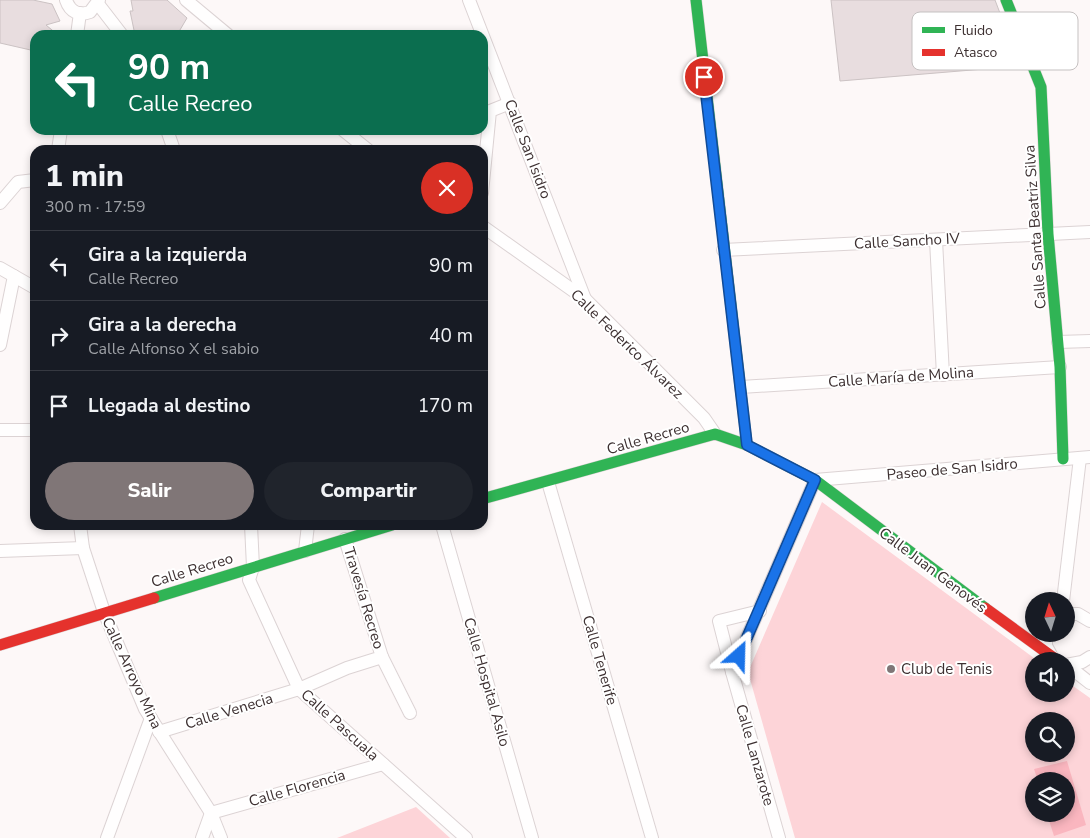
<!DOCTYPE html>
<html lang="es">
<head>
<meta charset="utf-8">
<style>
	body { margin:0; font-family:"Nunito Sans",sans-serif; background:#20242c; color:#f1f3f6; height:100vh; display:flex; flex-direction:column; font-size:19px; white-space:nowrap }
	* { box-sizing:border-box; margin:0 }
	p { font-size:16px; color:#9ea1a6 }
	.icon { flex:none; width:28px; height:28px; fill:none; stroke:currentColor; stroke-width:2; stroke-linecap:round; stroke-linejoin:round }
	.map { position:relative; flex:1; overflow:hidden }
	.drawer { position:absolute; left:30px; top:145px; width:458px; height:385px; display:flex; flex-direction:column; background:#171b24; border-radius:15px; box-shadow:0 2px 8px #0003 }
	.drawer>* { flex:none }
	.guide { position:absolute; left:30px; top:30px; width:458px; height:105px; border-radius:15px; box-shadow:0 2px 8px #0003; background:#0b6e4f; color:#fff; overflow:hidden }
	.needle { width:32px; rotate:356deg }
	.buttons { position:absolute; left:1025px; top:592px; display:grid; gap:10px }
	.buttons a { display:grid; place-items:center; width:50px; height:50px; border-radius:50%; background:#171b24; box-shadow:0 2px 8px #0003; font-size:25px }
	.pin { position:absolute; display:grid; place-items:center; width:42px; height:42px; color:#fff; margin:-21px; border:2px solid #fff; border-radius:50%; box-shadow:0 1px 5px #0007 }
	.me { position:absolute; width:55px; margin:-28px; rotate:25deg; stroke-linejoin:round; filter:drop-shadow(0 0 4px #0008) }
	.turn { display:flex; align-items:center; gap:18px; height:105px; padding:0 15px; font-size:22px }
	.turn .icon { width:65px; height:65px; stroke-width:2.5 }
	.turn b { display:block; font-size:35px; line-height:42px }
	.round { display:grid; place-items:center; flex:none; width:52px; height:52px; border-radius:26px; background:#20242c }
	.head { display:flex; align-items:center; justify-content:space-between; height:85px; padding:0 15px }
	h1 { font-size:30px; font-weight:800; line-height:38px }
	.action { display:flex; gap:10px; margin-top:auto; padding:10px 15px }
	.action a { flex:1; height:58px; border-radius:30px; background:#807677; color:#fff; font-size:20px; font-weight:800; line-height:58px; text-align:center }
	.action a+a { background:#20242c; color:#f1f3f6 }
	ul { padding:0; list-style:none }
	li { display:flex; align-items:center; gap:15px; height:70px; padding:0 15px; border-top:1px solid #363941 }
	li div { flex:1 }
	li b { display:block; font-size:19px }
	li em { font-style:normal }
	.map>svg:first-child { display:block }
	.green { fill:#fdd4d8; fill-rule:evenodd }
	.water { fill:#fab6bf }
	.building { fill:#e8dddf; stroke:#cbc2c3 }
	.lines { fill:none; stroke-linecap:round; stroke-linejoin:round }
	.street-casing { stroke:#dcd3d4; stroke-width:14 }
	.fast-casing { stroke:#dcd3d4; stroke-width:12 }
	.jam-casing { stroke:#dcd3d4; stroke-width:12 }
	.street { stroke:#fffefe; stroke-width:12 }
	.fast { stroke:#30b455; stroke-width:11 }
	.jam { stroke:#e5322d; stroke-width:11 }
	.route-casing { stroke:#114b97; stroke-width:12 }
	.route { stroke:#1a73e8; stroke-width:9 }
	.poi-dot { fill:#807677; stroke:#fff; stroke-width:2 }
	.labels { text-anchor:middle; stroke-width:4; stroke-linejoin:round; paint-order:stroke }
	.street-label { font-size:15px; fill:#3d3031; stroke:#fff }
	.poi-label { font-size:15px; fill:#3d3031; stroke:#fff; text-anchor:start }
	.key { fill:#fff; stroke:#c5c1c1; stroke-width:1 }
	.key-label { font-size:14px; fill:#3d3031 }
</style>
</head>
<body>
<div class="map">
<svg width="1090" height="838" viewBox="0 0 1090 838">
	<rect width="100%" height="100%" fill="#fdf8f8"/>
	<g class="green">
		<path d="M822,502L1038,661H1034V694H1066V681L1090,698V838H795L748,672ZM1034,721H1066V754H1034ZM1034,781H1066V814H1034Z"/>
		<polygon points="416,807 450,838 337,838"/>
	</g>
	<polygon class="water" points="1067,761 1086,825 1054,836 1047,814 1066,814 1066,781 1038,781 1034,769"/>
	<g class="building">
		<polygon points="0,0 33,0 52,4 60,21 46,25 58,35 35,35 35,51 0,43"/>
		<polygon points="131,0 167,0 187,18 177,35 135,35 130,11 133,11"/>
		<polygon points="831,0 995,0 1020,66 840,81"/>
	</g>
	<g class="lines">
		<g class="street-casing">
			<g id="street">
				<path d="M66,0C70,12 79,16 90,12L99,0"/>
				<polyline points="186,0 228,35"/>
				<polyline points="469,0 585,299"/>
				<polyline points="98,4 122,35"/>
				<polyline points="77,35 80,13"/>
				<polyline points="167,130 174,150"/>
				<polyline points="343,130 368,150"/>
				<polyline points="58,150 61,130"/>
				<polyline points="482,193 490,111 510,103"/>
				<polyline points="0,203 18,182 35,180"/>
				<polyline points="482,226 585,299 704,418 715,434"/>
				<polyline points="936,240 943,375"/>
				<polyline points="723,250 1090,232"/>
				<polyline points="0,268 35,288"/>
				<polyline points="1058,342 1090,341"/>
				<polyline points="0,345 14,276"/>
				<polyline points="741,387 1060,367"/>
				<polyline points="0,430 35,430"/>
				<polyline points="548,482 652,838"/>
				<polyline points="80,525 83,548 104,612 145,709 211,813 221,838"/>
				<polyline points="251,525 253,567 249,580 299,689 466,838"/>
				<polyline points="442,525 532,838"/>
				<polyline points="0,551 83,548"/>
				<polyline points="305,551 308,525"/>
				<polyline points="1063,601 1080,458"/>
				<polyline points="1066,614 1078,614 1090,621"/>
				<polyline points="1046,634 1046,646 1051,655"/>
				<polyline points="382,657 410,713"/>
				<polyline points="1066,665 1082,662 1090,657"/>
				<polyline points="1067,665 1090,683"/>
				<polyline points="732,672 719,621 760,611"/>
				<polyline points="159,732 299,689 347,668 382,657 345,539"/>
				<polyline points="107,838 151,718"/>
				<polyline points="202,838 211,813 383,764"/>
				<polyline points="779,838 732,672 815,480 1090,457"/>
			</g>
		</g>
		<g class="fast-casing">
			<g id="fast">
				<polyline points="696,0 747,445"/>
				<polyline points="1006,0 1041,87 1048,234 1060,367 1063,459"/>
				<polyline points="482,499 715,434 747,445 815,480 985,608"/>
				<polyline points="154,598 392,525"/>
			</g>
		</g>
		<g class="jam-casing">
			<g id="jam">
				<polyline points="985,608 1054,658"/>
				<polyline points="0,645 154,598"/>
			</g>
		</g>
		<use href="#street" class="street"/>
		<use href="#fast" class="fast"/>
		<use href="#jam" class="jam"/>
	</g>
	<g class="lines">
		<g class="route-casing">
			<polyline id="route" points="704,77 747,445 815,480 739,656"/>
		</g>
		<use href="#route" class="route"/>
	</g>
	<circle class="poi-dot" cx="891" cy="669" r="5"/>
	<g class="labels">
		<g class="street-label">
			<text transform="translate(528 149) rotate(69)" y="5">Calle San Isidro</text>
			<text transform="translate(1035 227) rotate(-94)" y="5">Calle Santa Beatriz Silva</text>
			<text transform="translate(907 241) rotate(-3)" y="5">Calle Sancho IV</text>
			<text transform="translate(627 344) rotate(44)" y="5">Calle Federico Álvarez</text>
			<text transform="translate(901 377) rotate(-4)" y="5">Calle María de Molina</text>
			<text transform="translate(648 438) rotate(-16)" y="5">Calle Recreo</text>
			<text transform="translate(952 469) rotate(-5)" y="5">Paseo de San Isidro</text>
			<text transform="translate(192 570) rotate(-17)" y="5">Calle Recreo</text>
			<text transform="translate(933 570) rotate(37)" y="5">Calle Juan Genovés</text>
			<text transform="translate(364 598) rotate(73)" y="5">Travesía Recreo</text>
			<text transform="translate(600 660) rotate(74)" y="5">Calle Tenerife</text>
			<text transform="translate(132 673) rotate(65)" y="5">Calle Arroyo Mina</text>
			<text transform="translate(487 682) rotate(74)" y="5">Calle Hospital Asilo</text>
			<text transform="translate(229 711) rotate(-17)" y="5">Calle Venecia</text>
			<text transform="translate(340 725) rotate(42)" y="5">Calle Pascuala</text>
			<text transform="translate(755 755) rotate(74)" y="5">Calle Lanzarote</text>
			<text transform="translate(297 788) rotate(-16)" y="5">Calle Florencia</text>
		</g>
		<g class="poi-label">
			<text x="901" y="674">Club de Tenis</text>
		</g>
	</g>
	<rect x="912" y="12" width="166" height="58" rx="8" class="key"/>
	<rect x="922" y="27" width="23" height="6" fill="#30b455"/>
	<rect x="922" y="49" width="23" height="7" fill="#e5322d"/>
	<g class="key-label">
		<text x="954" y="35">Fluido</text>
		<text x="954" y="57">Atasco</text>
	</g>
</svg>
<div class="buttons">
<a><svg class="needle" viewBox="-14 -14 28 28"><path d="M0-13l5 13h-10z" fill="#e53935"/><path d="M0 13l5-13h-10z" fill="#9ea1a6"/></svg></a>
<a><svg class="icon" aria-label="sound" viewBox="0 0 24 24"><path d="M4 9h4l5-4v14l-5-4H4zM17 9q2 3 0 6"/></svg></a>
<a><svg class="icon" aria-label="search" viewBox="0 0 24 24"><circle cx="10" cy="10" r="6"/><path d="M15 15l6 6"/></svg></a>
<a><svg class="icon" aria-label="layers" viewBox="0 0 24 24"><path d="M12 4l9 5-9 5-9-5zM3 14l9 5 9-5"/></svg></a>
</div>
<div class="pin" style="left:704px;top:77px;background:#d93025"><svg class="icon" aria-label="arrive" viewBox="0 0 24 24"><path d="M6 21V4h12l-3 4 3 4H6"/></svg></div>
<svg class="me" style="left:739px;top:656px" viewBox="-20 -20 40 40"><path d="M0-17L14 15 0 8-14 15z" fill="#1a73e8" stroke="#fff" stroke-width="4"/></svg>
<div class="guide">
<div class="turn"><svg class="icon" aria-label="left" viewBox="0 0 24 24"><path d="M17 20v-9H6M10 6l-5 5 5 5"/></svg><div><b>90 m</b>Calle Recreo</div></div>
</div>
<section class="drawer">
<div class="head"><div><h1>1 min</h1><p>300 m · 17:59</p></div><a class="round" style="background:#d93025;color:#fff"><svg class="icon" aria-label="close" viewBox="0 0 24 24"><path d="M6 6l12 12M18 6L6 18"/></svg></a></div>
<ul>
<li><svg class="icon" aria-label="left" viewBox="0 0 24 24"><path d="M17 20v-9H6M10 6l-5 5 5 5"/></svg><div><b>Gira a la izquierda</b><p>Calle Recreo</p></div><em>90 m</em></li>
<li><svg class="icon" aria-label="right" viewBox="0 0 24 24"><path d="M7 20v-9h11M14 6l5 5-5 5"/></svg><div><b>Gira a la derecha</b><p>Calle Alfonso X el sabio</p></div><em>40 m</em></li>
<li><svg class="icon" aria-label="arrive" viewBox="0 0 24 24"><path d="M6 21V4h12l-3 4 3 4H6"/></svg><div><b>Llegada al destino</b></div><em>170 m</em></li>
</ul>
<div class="action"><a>Salir</a><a>Compartir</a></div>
</section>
</div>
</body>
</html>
